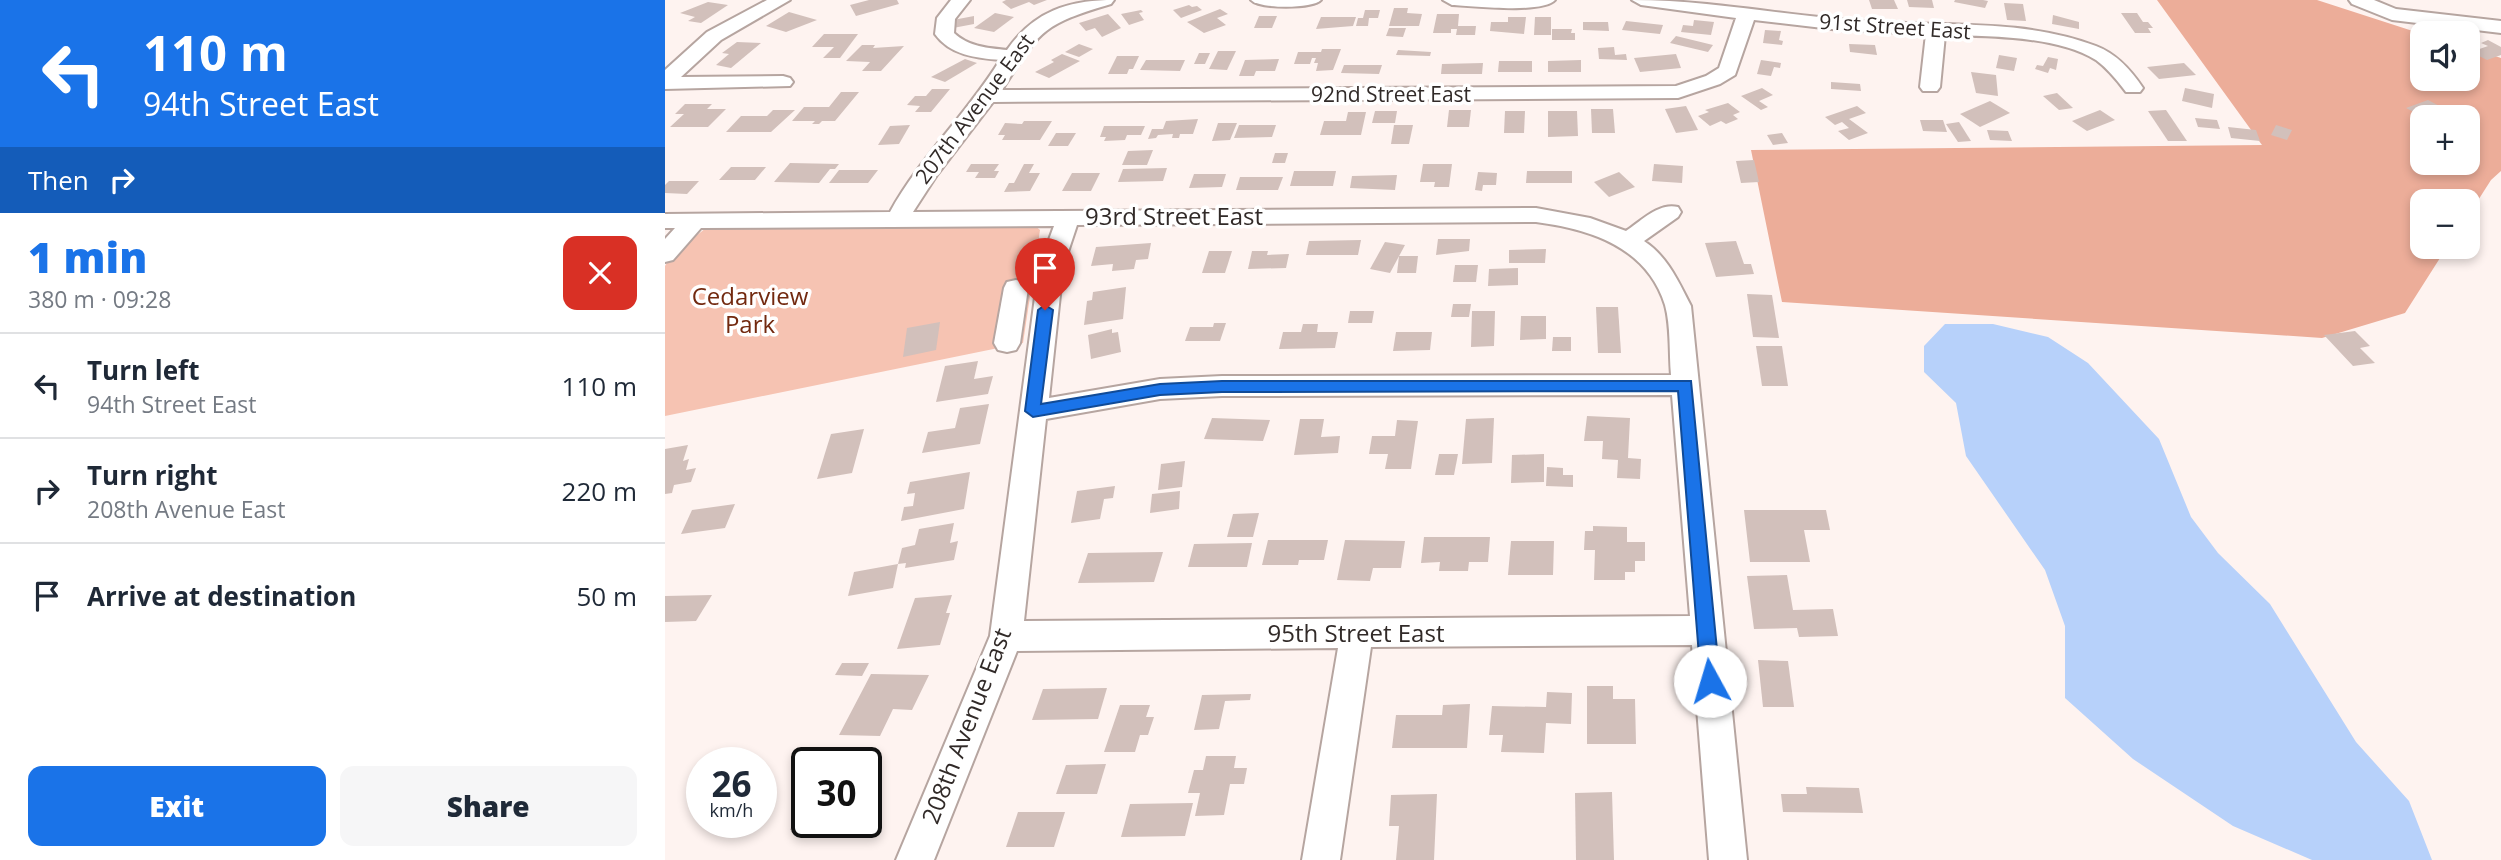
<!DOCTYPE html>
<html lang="en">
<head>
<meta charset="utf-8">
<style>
	body { margin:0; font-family:"Open Sans",sans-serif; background:#f6f6f7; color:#1f2937; height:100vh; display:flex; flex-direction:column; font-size:26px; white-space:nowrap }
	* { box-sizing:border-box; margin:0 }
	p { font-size:23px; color:#747a83 }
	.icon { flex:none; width:38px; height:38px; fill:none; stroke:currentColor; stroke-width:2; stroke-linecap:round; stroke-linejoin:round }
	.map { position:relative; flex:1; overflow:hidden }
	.panel { display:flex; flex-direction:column; background:#fff; width:665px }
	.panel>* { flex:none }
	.hud { background:#1a73e8; color:#fff; overflow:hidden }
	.fabs { position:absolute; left:1745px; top:21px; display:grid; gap:14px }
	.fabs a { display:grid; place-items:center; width:70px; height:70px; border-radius:14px; background:#fff; box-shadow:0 4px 10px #0003; font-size:35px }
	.speed { position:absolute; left:21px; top:747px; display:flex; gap:14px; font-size:35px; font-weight:700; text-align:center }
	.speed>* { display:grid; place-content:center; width:91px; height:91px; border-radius:50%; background:#fff; box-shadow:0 4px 10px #0003; line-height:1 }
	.speed small { font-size:18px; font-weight:400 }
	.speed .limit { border:4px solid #111; border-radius:10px; background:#fff; color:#111 }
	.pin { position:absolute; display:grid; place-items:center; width:60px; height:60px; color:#fff; margin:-72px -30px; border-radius:50% 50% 50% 0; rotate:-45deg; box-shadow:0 0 7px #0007 }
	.pin .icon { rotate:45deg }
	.me { position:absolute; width:77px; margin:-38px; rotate:354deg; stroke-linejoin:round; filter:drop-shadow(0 0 5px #0008) }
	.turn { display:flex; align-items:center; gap:24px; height:147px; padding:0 28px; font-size:32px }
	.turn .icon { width:91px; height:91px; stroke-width:2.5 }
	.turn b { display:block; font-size:49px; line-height:60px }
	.then { display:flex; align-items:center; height:66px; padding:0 28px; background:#0003; gap:14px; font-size:26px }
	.round { display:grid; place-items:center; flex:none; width:74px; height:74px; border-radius:14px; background:#f6f6f7 }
	.headline { display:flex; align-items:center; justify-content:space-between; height:119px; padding:0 28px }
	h1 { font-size:42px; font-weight:800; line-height:52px; color:#1a73e8 }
	.action { display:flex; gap:14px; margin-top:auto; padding:14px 28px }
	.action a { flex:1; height:80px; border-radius:14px; background:#1a73e8; color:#fff; font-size:28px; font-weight:800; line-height:80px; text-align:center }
	.action a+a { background:#f6f6f7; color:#1f2937 }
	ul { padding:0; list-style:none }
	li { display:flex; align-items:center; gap:21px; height:105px; padding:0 28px; border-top:2px solid #e0e1e3 }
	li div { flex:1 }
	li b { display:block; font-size:26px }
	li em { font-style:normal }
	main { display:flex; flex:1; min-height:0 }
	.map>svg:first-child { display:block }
	.green { fill:#f6c3b2 }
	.forest { fill:#ecad99; fill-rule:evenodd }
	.water { fill:#b7d1fa }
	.building { fill:#d2c0bb }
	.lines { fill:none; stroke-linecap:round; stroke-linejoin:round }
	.minor-casing { stroke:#b6a5a0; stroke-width:4 }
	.minor { fill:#fff; fill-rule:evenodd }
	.route { fill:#1a73e8; stroke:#114b97; stroke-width:2 }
	.labels { text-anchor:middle; stroke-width:7; stroke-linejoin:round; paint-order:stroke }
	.far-street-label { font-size:21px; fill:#312a28; stroke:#fff }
	.street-label { font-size:24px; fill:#312a28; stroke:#fff }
	.park-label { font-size:24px; fill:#72290f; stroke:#fff }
</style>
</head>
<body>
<main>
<section class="panel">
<div class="hud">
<div class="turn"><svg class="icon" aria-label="left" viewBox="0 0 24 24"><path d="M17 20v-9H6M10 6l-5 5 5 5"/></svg><div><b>110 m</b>94th Street East</div></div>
<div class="then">Then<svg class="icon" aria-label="right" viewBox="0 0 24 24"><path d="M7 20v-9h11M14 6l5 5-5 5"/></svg></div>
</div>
<div class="headline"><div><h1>1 min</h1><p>380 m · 09:28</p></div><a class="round" style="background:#d93025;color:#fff"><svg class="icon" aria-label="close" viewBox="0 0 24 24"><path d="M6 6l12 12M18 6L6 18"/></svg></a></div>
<ul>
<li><svg class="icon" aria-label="left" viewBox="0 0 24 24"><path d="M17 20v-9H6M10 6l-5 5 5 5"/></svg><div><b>Turn left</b><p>94th Street East</p></div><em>110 m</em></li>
<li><svg class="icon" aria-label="right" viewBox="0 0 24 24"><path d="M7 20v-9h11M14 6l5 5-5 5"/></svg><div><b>Turn right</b><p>208th Avenue East</p></div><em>220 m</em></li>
<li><svg class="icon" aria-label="arrive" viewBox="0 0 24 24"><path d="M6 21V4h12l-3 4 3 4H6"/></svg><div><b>Arrive at destination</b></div><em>50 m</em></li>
</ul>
<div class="action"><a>Exit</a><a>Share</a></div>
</section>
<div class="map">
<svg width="1836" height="860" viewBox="0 0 1836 860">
	<rect width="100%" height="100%" fill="#fef3f0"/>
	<polygon class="green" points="368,224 375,230 358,343 0,416 0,266 7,255 41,228"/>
	<path class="forest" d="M1492,0H1652L1757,34V79H1802L1803,47L1836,58V171L1826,180L1803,216L1802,201H1757V247H1782L1740,313L1657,338L1117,302L1086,150L1597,145ZM1757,117H1802V163H1757Z"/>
	<polygon class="water" points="1280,324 1328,324 1383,337 1423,363 1494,439 1526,517 1553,553 1605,604 1691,742 1744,801 1767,860 1647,860 1568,826 1468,759 1400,698 1400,626 1380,570 1301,456 1291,403 1259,372 1259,346"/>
	<g class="building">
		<polygon points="204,0 232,0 234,4 191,16 185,5"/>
		<polygon points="341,0 382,0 369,5 364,2 346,9 337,2"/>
		<polygon points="1204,0 1229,0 1233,9 1207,9"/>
		<polygon points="1242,0 1267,0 1269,8 1244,7"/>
		<polygon points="1290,0 1318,0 1323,1 1320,8 1289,2"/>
		<polygon points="43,2 63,5 36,23 23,21 30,17 15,13"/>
		<polygon points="1339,3 1358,4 1361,21 1342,20"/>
		<polygon points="524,5 527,7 532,6 537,10 516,18 508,10"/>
		<polygon points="729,8 743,8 742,13 757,14 754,26 724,26"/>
		<polygon points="555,9 563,14 552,18 561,25 539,33 522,22"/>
		<polygon points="476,10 478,12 474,13 479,20 464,25 456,14"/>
		<polygon points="700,10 715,10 713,18 704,18 703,26 691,26 693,18 698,18"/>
		<polygon points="124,12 152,20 121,32 101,26"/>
		<polygon points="330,13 349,17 329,32 309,28"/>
		<polygon points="1456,13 1472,13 1478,22 1483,22 1488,28 1483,28 1486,33 1470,33"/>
		<polygon points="443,14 456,28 437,37 430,28 421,31 414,23"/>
		<polygon points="772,14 794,14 793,26 811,26 810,35 791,35 792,29 786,29 786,33 768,33"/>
		<polygon points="1388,15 1414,22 1414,29 1387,24"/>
		<polygon points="309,16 309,24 288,28 288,20"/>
		<polygon points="594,16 612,16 607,28 589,28"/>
		<polygon points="656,17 691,17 688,26 651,29"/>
		<polygon points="843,17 861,17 859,34 825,31 826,22 843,22"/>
		<polygon points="870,17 886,17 886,35 869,35"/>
		<polygon points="1029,20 1049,22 1046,35 1016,32 1018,25 1028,26"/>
		<polygon points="961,21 998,25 995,34 957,30"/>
		<polygon points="918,22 943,22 944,31 918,30"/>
		<polygon points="724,28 741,28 738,37 721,36"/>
		<polygon points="887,29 907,29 906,33 910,33 910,40 887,40"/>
		<polygon points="1100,30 1116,31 1114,40 1118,41 1117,45 1098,43"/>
		<polygon points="159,34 193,34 175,58 158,58 169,47 147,47"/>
		<polygon points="1011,36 1048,45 1043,52 1005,43"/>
		<polygon points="1823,40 1836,47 1836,55 1822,60 1806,52 1823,46 1816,43"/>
		<polygon points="72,42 96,43 66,68 51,65 64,54 57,53"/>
		<polygon points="414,44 428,49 414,57 400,52"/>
		<polygon points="1184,44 1210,45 1212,55 1185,52"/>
		<polygon points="197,45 210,45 208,48 239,46 216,71 197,71 205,62 181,61"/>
		<polygon points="949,47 950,55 961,54 962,60 934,59 933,48"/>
		<polygon points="657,49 676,49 668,70 651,71 653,63 649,63 651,58 647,58 645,64 629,64 633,52 656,52"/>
		<polygon points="733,50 766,52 765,56 731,55"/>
		<polygon points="553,51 571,51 562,70 544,69"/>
		<polygon points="534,53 545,53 540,64 529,64"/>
		<polygon points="397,54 415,61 384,78 370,72 389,62 386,60"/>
		<polygon points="1011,54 1016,68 975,72 969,58"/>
		<polygon points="1334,55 1352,58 1349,71 1331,68"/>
		<polygon points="452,56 474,56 468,69 464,69 462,74 443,74"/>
		<polygon points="1383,57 1393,59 1391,70 1385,68 1383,73 1370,69 1372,65 1378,66"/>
		<polygon points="300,59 312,63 280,82 266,77"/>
		<polygon points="614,59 610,71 591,71 589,76 574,76 580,60"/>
		<polygon points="481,60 520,60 515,71 475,70"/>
		<polygon points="916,60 916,72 883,72 883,61"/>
		<polygon points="1096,60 1116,63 1115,68 1109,67 1106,76 1092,74"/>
		<polygon points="834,61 867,61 867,72 833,72"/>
		<polygon points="818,63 817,74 776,74 777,64"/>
		<polygon points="1519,63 1531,75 1494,79 1482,67"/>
		<polygon points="679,65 717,65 714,74 676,73"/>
		<polygon points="1306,72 1331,75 1333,96 1311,93"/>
		<polygon points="1166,82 1195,84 1196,91 1166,89"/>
		<polygon points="1097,88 1108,95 1094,101 1103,107 1096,110 1076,96"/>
		<polygon points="1520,88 1549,94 1547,108 1517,101"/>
		<polygon points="267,89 285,89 266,112 250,112 255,106 242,105 250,96 261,96"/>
		<polygon points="176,92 194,92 170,121 157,121 154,124 147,124 150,121 127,121 139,107 164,107"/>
		<polygon points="1392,93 1408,108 1394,110 1378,96"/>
		<polygon points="1763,100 1784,111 1768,117 1758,117 1741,108"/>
		<polygon points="1325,101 1345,113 1315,127 1295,114"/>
		<polygon points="1063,103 1075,112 1068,115 1073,119 1061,124 1056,121 1045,126 1033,116 1044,112 1040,110"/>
		<polygon points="20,104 47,104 42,109 61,109 43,127 5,127 19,114 10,114"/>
		<polygon points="1021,106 1033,130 1011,133 1000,109"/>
		<polygon points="1192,106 1201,113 1184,119 1203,133 1184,140 1173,131 1184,128 1177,122 1170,125 1160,117"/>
		<polygon points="926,109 948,109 950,133 927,133"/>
		<polygon points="108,110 130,110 106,132 61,132 76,116 102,116"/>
		<polygon points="784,110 806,110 804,127 782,127"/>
		<polygon points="1435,110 1450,120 1422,131 1407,121"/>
		<polygon points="1501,110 1522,141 1503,141 1483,111"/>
		<polygon points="710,111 732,111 730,123 707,123"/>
		<polygon points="840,111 860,111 859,133 839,133"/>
		<polygon points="883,111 912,111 913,136 883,137"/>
		<polygon points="683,112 701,112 696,135 655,135 659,121 681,121"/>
		<polygon points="1530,118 1552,120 1555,129 1533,127"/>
		<polygon points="533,119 528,134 515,134 514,138 507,138 508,134 493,135 491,138 483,139 487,129 498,129 501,121"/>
		<polygon points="1255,120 1278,120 1282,132 1258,131"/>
		<polygon points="359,121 387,121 375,140 337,140 340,135 333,135 340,123 357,124"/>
		<polygon points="1294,122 1306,141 1293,142 1281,124"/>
		<polygon points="553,123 572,123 565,140 547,141"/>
		<polygon points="245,125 234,144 213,145 225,126"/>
		<polygon points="574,125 611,125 607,137 569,138"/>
		<polygon points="729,125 748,125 744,144 726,144"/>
		<polygon points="1611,125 1627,130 1622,140 1606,135"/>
		<polygon points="439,126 480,126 476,135 462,135 460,140 439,141 441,137 435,137"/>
		<polygon points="1563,127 1591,130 1595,141 1566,138"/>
		<polygon points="1322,130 1343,131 1347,141 1325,140"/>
		<polygon points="391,133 411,133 403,146 383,146"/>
		<polygon points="1117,133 1123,143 1108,145 1102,135"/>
		<polygon points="488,150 482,165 457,165 463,151"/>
		<polygon points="610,153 623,153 620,163 607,163"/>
		<polygon points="1089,160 1094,182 1076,183 1071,161"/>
		<polygon points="125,163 174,164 170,169 165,169 154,183 109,182"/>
		<polygon points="306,164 334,164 329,171 334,171 330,178 310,178 314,172 301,172"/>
		<polygon points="359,164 369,164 364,173 375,173 365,191 339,192 344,183 349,183"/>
		<polygon points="758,164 787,164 784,187 769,187 770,182 755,182"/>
		<polygon points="989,164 1018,166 1017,183 987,181"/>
		<polygon points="66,167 101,167 90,180 54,180"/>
		<polygon points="502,168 498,181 453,182 458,169"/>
		<polygon points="174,170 213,170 203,183 164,183"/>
		<polygon points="629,171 671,171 668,186 625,186"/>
		<polygon points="862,171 907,171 907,183 861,183"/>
		<polygon points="813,172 832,173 831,185 818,185 817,191 810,190"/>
		<polygon points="954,172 970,187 944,197 929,182"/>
		<polygon points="407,173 435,173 426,191 397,191"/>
		<polygon points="529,174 561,174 557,187 524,188"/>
		<polygon points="732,175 730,190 685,188 687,176"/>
		<polygon points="575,177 618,177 613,190 571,190"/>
		<polygon points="4,181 34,181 22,194 0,193 0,185"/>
		<polygon points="773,239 805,239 804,251 771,255"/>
		<polygon points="696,240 693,255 641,255 644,241"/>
		<polygon points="1071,241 1079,264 1086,264 1089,274 1051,277 1040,243"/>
		<polygon points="720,242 740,245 725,273 705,269"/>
		<polygon points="486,243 483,259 471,260 469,269 447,271 448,264 426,266 431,247"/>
		<polygon points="881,249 880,263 844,263 844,250"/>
		<polygon points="544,251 567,251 560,273 537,273"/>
		<polygon points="587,251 603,251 602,255 624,254 621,268 583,269"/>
		<polygon points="734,256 753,256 751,273 732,273"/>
		<polygon points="790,265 813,265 811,282 788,282"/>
		<polygon points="853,268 853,285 823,286 824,269"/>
		<polygon points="461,287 458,319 419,325 422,301 427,300 428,292"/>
		<polygon points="1082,294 1107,295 1114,338 1088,337"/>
		<polygon points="788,304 806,304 804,317 786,317"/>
		<polygon points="931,307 953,307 956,353 933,353"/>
		<polygon points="685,311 709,311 707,323 683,323"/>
		<polygon points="807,311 830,311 829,346 806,347"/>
		<polygon points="856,316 881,316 881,339 855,340"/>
		<polygon points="275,322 271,350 238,357 242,328"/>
		<polygon points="549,323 561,323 555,341 520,341 525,327 548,327"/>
		<polygon points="638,324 653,324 652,332 673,332 670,348 614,349 618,332 636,332"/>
		<polygon points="447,329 447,333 453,332 456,352 426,359 423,335"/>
		<polygon points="1690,331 1705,346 1695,348 1710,363 1688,366 1659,335"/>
		<polygon points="731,332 767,332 765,350 728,351"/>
		<polygon points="888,337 906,337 906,351 887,351"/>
		<polygon points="1091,346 1117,346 1123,386 1097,386"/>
		<polygon points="313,361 309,379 328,376 323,394 271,402 280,366"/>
		<polygon points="324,404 315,444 257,453 263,432 290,428 295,408"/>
		<polygon points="922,416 965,418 963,458 976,459 975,479 952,478 953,460 937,459 938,441 919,441"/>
		<polygon points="547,418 605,420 598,441 539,439"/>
		<polygon points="829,418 827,463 797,464 801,419"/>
		<polygon points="635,419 659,419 656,437 675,436 673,453 629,455"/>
		<polygon points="732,420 753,421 746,469 720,469 723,454 704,454 707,436 730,436"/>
		<polygon points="199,429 187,473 152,479 166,434"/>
		<polygon points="23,445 18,461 24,459 21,470 31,468 26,482 9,485 7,493 0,494 0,449"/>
		<polygon points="774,454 793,454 789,475 770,475"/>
		<polygon points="879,454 879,482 846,483 847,455"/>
		<polygon points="520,461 517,487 493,490 496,464"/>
		<polygon points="882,467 898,468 898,475 908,475 908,487 881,486"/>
		<polygon points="305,472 299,509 236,521 239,507 248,506 250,493 242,494 245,482"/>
		<polygon points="450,486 448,498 439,499 435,519 406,523 412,491"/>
		<polygon points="515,491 514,509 485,513 487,494"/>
		<polygon points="70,504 60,528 16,534 27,510"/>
		<polygon points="1079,510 1161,510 1165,530 1139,530 1145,562 1085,562"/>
		<polygon points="594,513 588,537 562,537 568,514"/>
		<polygon points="289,523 285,543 293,541 289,560 240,568 241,563 233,564 237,548 250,545 254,529"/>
		<polygon points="928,526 962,527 962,542 980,542 980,561 970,561 970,572 960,572 960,580 929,580 930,550 919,550 920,531 928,531"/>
		<polygon points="759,537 825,537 823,562 804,562 803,571 774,571 775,562 756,563"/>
		<polygon points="603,540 663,540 659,560 634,560 633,565 597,565"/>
		<polygon points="680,540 740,541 736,568 708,568 705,581 672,580"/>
		<polygon points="846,541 889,541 888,575 843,575"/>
		<polygon points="587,543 582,567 523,567 529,544"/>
		<polygon points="498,552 489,582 413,583 423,553"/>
		<polygon points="233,564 228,588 183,596 189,572"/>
		<polygon points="1122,575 1128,610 1168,609 1173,636 1134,637 1132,628 1089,629 1082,576"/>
		<polygon points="47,595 31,621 0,622 0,596"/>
		<polygon points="287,595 281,613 285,613 275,645 232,649 250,598"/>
		<polygon points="1093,660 1123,661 1129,707 1098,707"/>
		<polygon points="177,663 204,663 197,676 170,675"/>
		<polygon points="206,674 264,675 247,710 228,709 215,736 174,735"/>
		<polygon points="922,686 948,686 948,699 970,699 971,744 922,744"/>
		<polygon points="442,688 433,719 367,720 378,689"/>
		<polygon points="882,692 907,693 906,724 881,723 879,753 836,752 838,735 824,735 827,706 881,707"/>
		<polygon points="586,694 585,700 560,701 554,729 529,730 537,695"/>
		<polygon points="805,704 802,748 727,748 731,715 777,715 778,705"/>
		<polygon points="455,705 485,705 481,717 489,717 483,735 475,735 470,752 439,752"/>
		<polygon points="541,756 571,756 569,768 582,768 579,784 565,784 559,815 530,816 535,793 523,793 529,770 538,770"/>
		<polygon points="209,758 201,776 201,763 169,763 172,759"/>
		<polygon points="441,764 432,794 391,794 401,765"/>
		<polygon points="1141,787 1194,788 1198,813 1118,812 1116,794 1142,794"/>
		<polygon points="947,792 949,860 911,860 910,793"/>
		<polygon points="772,794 769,860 731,860 734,826 724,826 726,795"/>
		<polygon points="528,803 520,836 456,837 465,804"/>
		<polygon points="135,809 142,809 142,822 197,822 194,830 125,830"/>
		<polygon points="353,812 400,812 389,847 341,847"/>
	</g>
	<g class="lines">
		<g class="minor-casing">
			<g id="minor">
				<polygon points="102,0 125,0 56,40 16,77 118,76 125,78 128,82 125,86 0,89 0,70 42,32"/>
				<path d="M286,0H305L290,19L289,33C304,47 323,48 342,50C369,11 404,0 449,0L446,4C375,25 375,31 337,90L1011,86L1041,76L1054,68L1071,18L976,5L967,0C1046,0 1121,16 1200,21C1277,27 1357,18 1431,46C1452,54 1466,70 1478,88L1475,92H1461C1452,80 1443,69 1431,60C1392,36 1324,36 1280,35L1275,87L1272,91H1258L1255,87L1261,34L1175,30L1089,20L1070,75L1055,84L1013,98L328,102L272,175L248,212L871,208L925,218L961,231C976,221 994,202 1013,207L1016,212L1013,217L979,241C1003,257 1013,281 1026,306L1082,860H1044L1027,645L706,647L675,860H637L673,648L352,651L269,860H231L325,636L374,267L389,226L36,228L8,260L0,262V239L10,228H0V214L225,212C255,157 302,114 335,60C311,58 285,55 270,34L272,18ZM871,222C925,229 982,247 1000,305C1006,326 1004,353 1006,375L557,376L495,379L384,398L398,267L412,225ZM1007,395L1025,616L359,621L381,419L495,399L557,396Z"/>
				<path d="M586,0H656C648,9 594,9 586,0Z"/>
				<path d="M778,0H890C878,14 807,6 787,5Z"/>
				<polygon points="1684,0 1709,0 1731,9 1836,21 1836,33 1727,20 1687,4"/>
				<polygon points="351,280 360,282 363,288 355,343 351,350 342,352 333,350 329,343 339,288 342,282"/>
			</g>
		</g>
		<use href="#minor" class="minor"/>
	</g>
	<polygon class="route" points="380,305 388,310 376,404 495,384 557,381 1026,381 1055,681 1052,688 1045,690 1038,688 1036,681 1013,391 557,392 495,395 368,417 360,411 373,310"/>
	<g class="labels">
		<g class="far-street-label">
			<text transform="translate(1230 27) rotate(4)" y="7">91st Street East</text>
			<text x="726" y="102">92nd Street East</text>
			<text transform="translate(310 109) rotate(-53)" y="7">207th Avenue East</text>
		</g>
		<g class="street-label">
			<text x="509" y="225">93rd Street East</text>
			<text x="691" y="642">95th Street East</text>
			<text transform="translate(302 726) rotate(-69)" y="8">208th Avenue East</text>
		</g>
		<g class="park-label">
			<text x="85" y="305">Cedarview<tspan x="85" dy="28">Park</tspan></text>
		</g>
	</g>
</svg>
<div class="fabs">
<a><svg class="icon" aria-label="sound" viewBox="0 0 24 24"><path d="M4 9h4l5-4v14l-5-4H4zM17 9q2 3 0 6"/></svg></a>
<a>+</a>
<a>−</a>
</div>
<div class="speed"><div>26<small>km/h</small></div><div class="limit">30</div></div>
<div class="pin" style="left:380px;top:310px;background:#d93025"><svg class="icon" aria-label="arrive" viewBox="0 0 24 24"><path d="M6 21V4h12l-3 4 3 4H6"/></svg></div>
<svg class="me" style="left:1045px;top:681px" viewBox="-20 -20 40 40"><circle r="19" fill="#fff"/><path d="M0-13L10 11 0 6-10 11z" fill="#1a73e8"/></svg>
</div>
</main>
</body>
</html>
